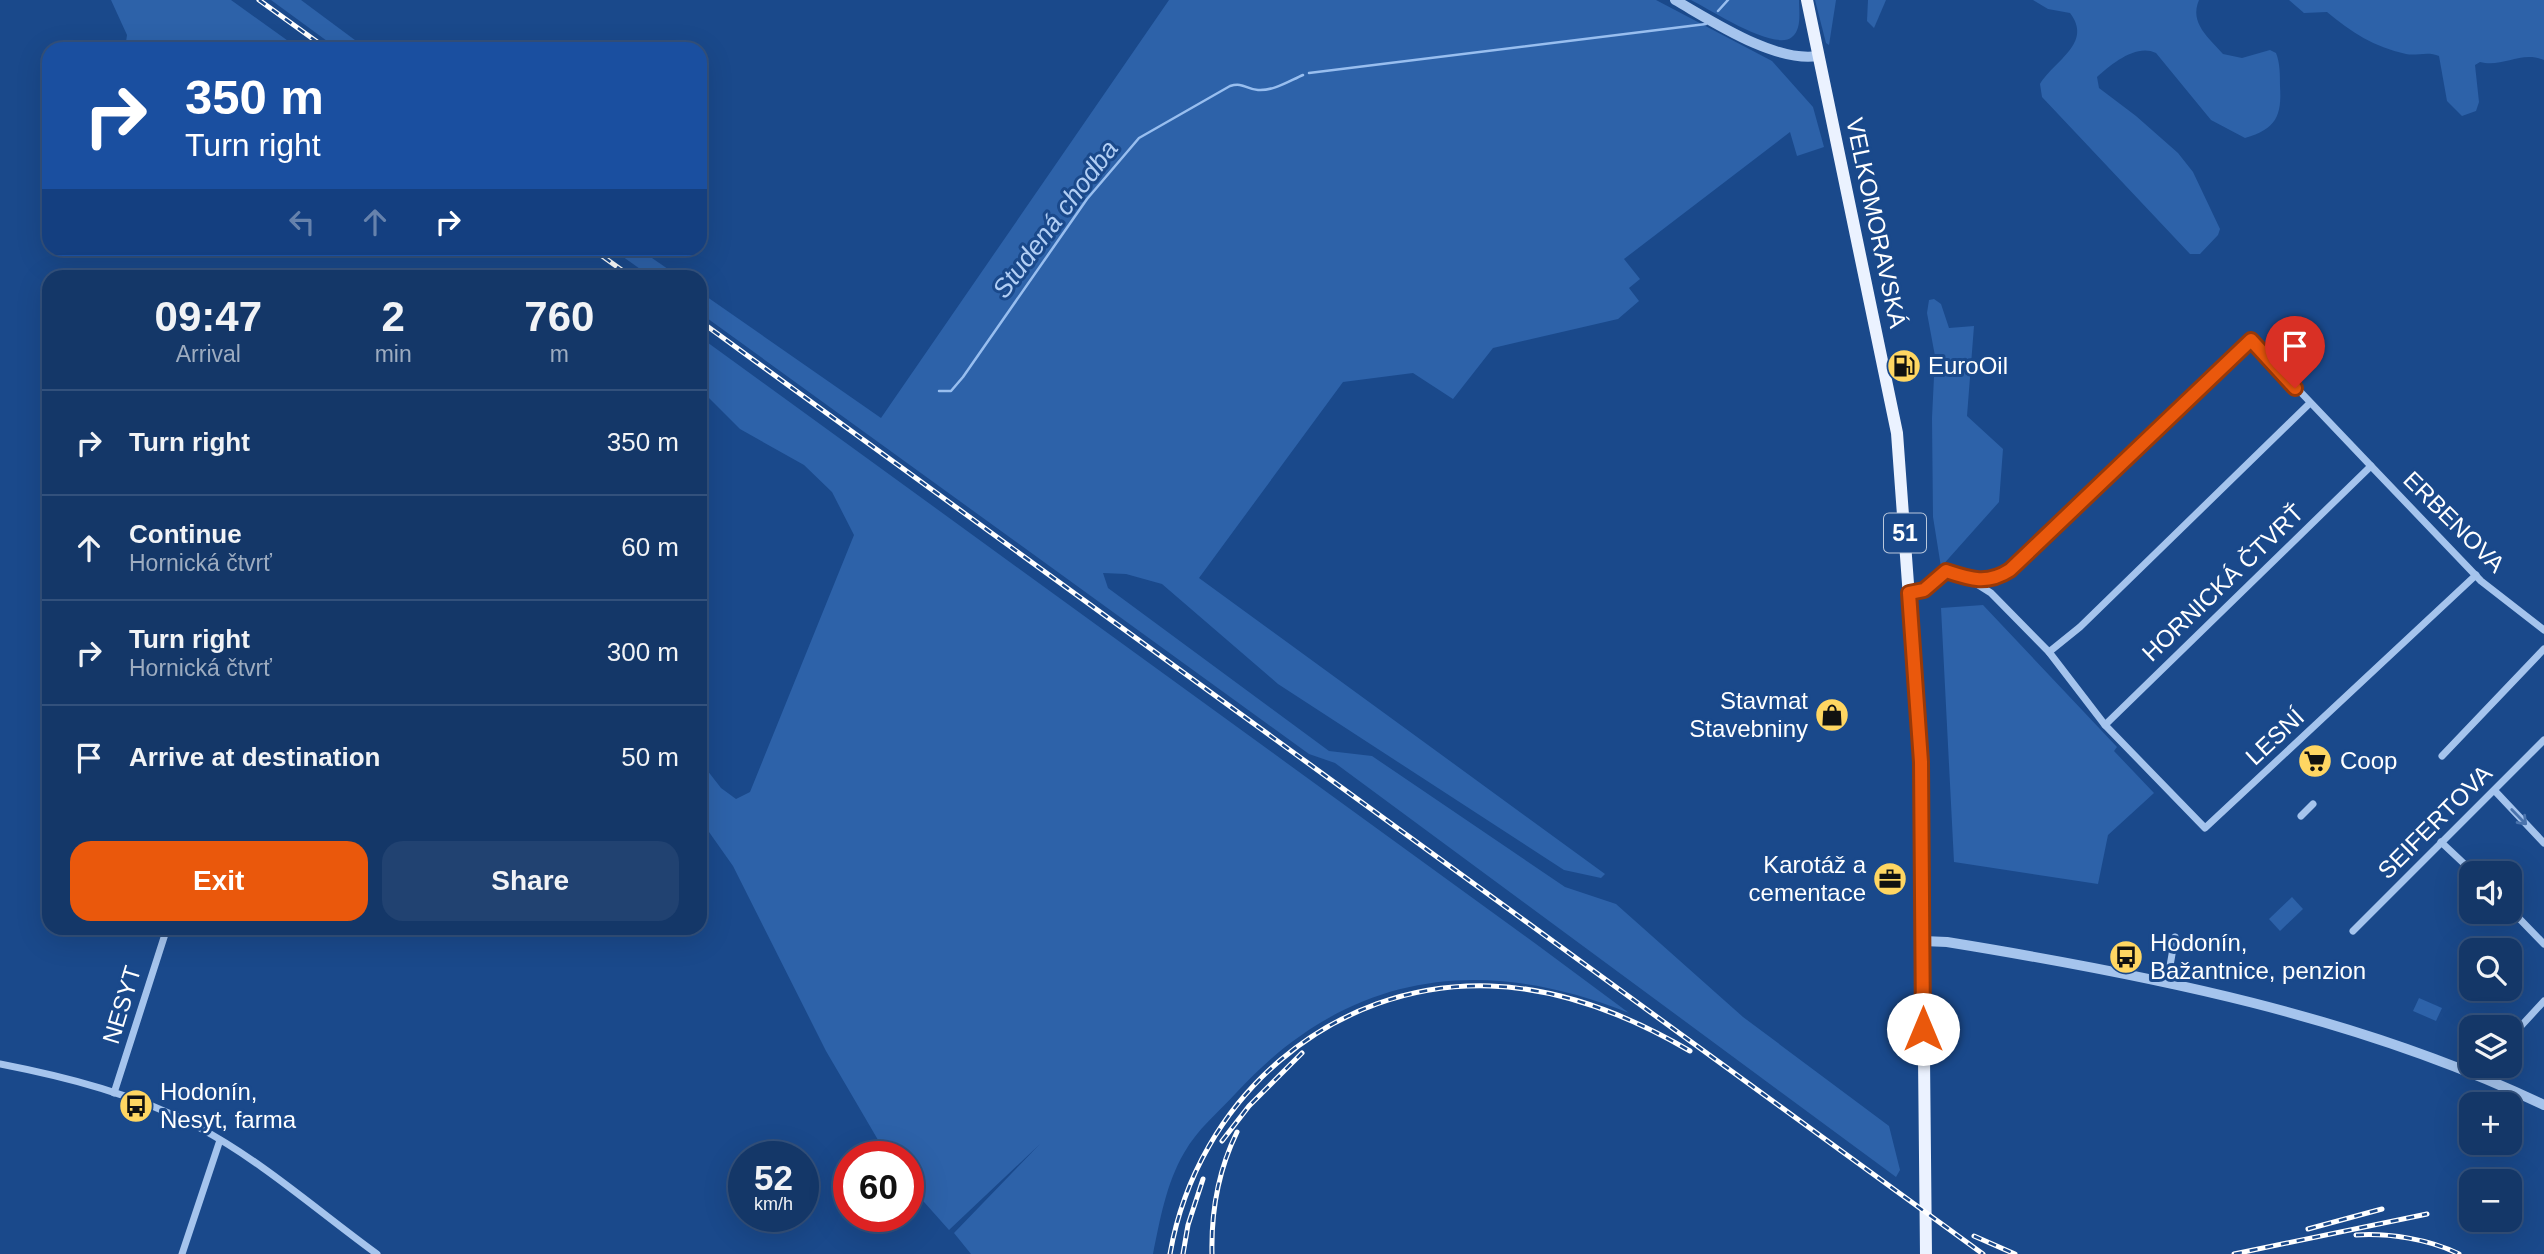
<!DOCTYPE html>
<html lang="en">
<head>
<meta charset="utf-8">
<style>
	body { margin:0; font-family:Helvetica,sans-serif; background:#214271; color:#f1f3f6; height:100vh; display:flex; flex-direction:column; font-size:26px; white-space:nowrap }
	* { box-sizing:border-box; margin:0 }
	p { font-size:23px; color:#9dacc0 }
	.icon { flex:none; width:38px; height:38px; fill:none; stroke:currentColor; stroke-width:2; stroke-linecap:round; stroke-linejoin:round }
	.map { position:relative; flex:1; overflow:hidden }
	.drawer { position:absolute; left:42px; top:270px; width:665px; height:665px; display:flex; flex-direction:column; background:#143768; border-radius:21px; box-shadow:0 7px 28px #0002,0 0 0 2px #33517c }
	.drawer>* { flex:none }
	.banner { position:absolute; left:42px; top:42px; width:665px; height:214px; border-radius:21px; box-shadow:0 7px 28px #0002,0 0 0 2px #33517c; background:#1a4fa0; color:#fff; overflow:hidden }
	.fabs { position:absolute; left:2459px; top:861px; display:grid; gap:14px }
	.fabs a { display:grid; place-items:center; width:63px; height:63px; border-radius:14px; background:#143768; box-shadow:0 7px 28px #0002,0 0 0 2px #33517c; font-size:35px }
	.speed { position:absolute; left:728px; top:1141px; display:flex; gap:14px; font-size:35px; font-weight:700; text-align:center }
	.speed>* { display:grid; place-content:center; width:91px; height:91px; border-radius:50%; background:#143768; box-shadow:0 7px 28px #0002,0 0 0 2px #33517c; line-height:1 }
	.speed small { font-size:18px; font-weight:400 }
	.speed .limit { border:10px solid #d22; background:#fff; color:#111 }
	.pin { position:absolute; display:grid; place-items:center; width:60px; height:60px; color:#fff; margin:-72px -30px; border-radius:50% 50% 50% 0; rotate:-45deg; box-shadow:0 0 7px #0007 }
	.pin .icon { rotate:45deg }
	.me { position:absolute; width:77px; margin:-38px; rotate:0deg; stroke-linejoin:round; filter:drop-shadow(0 0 5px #0008) }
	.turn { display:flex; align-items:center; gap:24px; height:147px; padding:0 28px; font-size:32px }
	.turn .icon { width:91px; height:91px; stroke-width:2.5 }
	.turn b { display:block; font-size:49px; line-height:60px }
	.lanes { display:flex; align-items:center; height:66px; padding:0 28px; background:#0003; justify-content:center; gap:35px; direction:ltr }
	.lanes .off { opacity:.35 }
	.eta { display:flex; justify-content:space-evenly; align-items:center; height:119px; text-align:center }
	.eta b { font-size:42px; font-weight:800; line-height:49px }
	.primary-button { display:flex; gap:14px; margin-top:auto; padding:14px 28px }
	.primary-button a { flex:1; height:80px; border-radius:21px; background:#ea580c; color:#fff; font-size:28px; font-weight:800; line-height:80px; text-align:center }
	.primary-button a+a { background:#214271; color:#f1f3f6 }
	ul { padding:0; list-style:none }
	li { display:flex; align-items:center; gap:21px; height:105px; padding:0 28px; border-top:2px solid #33517c }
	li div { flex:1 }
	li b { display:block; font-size:26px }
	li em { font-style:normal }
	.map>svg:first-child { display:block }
	.green { fill:#2d62a9 }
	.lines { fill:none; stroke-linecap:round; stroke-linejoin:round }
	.stream { stroke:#98beef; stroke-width:2.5 }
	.minor { stroke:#a5c4ed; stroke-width:7 }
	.tertiary { stroke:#a5c4ed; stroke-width:10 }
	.primary { stroke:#ebf2ff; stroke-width:12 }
	.rail-casing { stroke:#fff; stroke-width:5 }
	.rail { stroke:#1a498b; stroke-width:2.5; stroke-dasharray:8; stroke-linecap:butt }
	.oneway { stroke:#4b74ad }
	.route-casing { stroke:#983908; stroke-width:18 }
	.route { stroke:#ea580c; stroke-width:12 }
	.labels { text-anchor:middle; stroke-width:6; stroke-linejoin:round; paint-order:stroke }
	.shield { fill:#1a498b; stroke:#bac8dc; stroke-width:2 }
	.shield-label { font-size:23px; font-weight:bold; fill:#fff }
	.street-label { font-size:24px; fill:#fff; stroke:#1a498b }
	.poi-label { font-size:24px; fill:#fff; stroke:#1a498b; text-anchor:start }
	.water-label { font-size:26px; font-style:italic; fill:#b1cef4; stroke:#1a498b }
</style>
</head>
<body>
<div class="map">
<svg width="2544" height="1254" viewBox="0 0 2544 1254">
	<rect width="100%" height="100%" fill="#1a498b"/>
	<g class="green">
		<polygon points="111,0 231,0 291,43 293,49 125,49 127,35"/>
		<polygon points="271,0 301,0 367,49 338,49"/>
		<polygon points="1169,0 1656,0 1772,61 1813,107 1824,147 1797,156 1790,132 1624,259 1640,279 1629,288 1639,301 1618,319 1493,348 1453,399 1413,373 1343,382 1199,578 1605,874 1601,878 1564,870 1278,684 1162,584 1126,574 1103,573 1108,588 1329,751 1372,756 1565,887 1616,904 1743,1017 1889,1126 1900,1170 1896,1177 1335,763 1309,754 700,313 700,292 881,418"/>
		<path d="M1691,0H1799C1799,11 1802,29 1792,37C1775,52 1709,9 1691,0Z"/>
		<polygon points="1815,0 1836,0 1829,45 1826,43"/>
		<polygon points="1868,0 1886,0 1874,28 1867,21"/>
		<path d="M2033,0H2199C2189,23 2209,38 2223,54L2242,58L2270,50L2276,53C2280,63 2280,74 2280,86C2282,116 2276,129 2245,138L2211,120L2156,53C2137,43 2111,64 2097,77L2099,88L2136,116L2178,153L2193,172L2220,229L2218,235L2200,254H2190L2042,97L2040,84C2055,60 2093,43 2070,13L2048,9Z"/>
		<path d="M2289,0H2544V60C2521,50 2503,68 2480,62L2475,65L2479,102L2476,111L2462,116L2447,101L2439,56C2428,51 2417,56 2406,54C2374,47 2351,32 2327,12L2304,13Z"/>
		<polygon points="612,249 639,249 678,276 650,276"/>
		<polygon points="1934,299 1941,304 1949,328 1974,326 1967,416 2003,449 1999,502 1941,567 1933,517 1932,418 1935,356 1927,313 1929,300"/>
		<path d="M700,337L1536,944L1629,1013C1480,953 1347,972 1236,1093C1218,1113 1198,1128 1184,1153C1166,1184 1160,1220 1153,1254H971L954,1233L1040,1144L949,1230L908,1184V1157H888L826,1051L733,866L709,832L700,812V761L721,788L736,799L750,792L854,535L832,492L804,465L740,429L700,389Z"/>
		<polygon points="1983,605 2117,747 2114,751 2154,793 2108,835 2098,884 1954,862 1941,608"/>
		<polygon points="2292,897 2303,909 2280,931 2269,919"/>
		<polygon points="2419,998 2442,1008 2436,1021 2413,1011"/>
	</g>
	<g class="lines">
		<g class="stream">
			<polyline points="1718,11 1728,0"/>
			<polyline points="1309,73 1706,24"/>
			<path d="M939,391H951L963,377L1087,199L1139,138L1230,86C1243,82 1246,89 1258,90C1274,91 1289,81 1303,75"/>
		</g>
		<g class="minor">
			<polygon points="2251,340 2371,466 2105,725 2049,652 1991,593 1972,581 1995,579 2010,570"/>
			<polyline points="2371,466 2481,581 2544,630"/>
			<polyline points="1909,593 1924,590 1946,571 1972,581"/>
			<polyline points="2049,652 2080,627 2310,403"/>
			<polyline points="2105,725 2205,828 2476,575"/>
			<polyline points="2442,756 2544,649"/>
			<polyline points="2495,791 2544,843"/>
			<polyline points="2301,816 2313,804"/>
			<polyline points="2441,842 2474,873"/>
			<polyline points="2510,909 2544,944"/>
			<polyline points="2353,931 2544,740"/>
			<polyline points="2167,983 2175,937"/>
			<polyline points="2510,1038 2544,1001"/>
			<path d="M0,1064C67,1077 137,1095 198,1127C262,1161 319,1212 377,1254"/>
			<polyline points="2480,1074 2485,1066"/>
			<polyline points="114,1093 167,928"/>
			<polyline points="182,1254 220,1140"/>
		</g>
		<g class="tertiary">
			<path d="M1675,0C1712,21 1775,63 1818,56"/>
			<path d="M1923,941L1947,942C2150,975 2357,1016 2544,1105"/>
		</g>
		<polyline class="primary" points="1807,0 1897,433 1921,762 1926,1254"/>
		<g class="rail-casing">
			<g id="rail">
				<polyline points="259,0 327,49"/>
				<polyline points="591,248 630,276"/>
				<polyline points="700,321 1983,1254"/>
				<polyline points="1222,1141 1249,1106 1302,1053"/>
				<polyline points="2308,1229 2382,1209"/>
				<path d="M2356,1235C2389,1233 2429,1239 2459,1254"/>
				<polyline points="1974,1236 2015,1254"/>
				<path d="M1170,1254C1197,1099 1331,981 1490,986C1560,988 1630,1016 1690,1051"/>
				<polyline points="1183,1254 1188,1225 1203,1179"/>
				<path d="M1212,1254C1211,1211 1218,1171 1237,1132"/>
				<polyline points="2234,1254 2427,1214"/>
			</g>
		</g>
		<use href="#rail" class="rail"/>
	</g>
	<defs><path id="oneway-shaft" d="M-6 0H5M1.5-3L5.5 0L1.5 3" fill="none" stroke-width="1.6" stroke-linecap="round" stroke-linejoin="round" transform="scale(1.75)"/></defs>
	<use class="oneway" href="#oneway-shaft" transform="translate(2519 817) rotate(46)"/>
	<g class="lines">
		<g class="route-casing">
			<path id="route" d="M1923,1029L1921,762L1909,593L1924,590L1946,571C1970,579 1987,585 2010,570L2251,340L2295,388"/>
		</g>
		<use href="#route" class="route"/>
	</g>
	<defs>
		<g id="fuel-disc" transform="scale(1.75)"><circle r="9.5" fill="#ffd662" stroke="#1a498b"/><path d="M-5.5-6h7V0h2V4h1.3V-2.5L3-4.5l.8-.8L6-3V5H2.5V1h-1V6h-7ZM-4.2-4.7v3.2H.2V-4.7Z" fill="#111"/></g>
		<g id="shop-disc" transform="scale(1.75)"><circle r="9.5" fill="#ffd662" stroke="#1a498b"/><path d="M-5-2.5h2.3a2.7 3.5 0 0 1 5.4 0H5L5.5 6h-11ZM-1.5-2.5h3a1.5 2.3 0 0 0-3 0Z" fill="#111"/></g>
		<g id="supermarket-disc" transform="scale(1.75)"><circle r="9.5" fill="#ffd662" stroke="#1a498b"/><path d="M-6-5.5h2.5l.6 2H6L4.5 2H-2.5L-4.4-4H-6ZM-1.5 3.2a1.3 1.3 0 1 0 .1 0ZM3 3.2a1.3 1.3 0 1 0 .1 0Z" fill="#111"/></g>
		<g id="office-disc" transform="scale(1.75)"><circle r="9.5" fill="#ffd662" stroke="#1a498b"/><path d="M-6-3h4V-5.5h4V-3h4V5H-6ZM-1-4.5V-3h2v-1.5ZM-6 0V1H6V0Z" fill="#111"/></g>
		<g id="bus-disc" transform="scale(1.75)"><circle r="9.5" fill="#ffd662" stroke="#1a498b"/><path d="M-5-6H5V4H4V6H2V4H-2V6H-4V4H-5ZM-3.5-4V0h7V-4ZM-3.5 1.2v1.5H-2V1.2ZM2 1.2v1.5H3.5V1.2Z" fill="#111"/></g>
	</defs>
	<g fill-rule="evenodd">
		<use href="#fuel-disc" x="1904" y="366"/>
		<use href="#shop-disc" x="1832" y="715"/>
		<use href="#supermarket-disc" x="2315" y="761"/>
		<use href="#office-disc" x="1890" y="879"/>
		<use href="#bus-disc" x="2126" y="957"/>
		<use href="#bus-disc" x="136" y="1106"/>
	</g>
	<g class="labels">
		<rect class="shield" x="1884" y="513.5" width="42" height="39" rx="5"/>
		<g class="shield-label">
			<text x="1905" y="541">51</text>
		</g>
		<g class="street-label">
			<text transform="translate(1876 223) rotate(78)" y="8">VELKOMORAVSKÁ</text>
			<text transform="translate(2454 522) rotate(45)" y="8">ERBENOVA</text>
			<text transform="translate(2223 583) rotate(-44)" y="8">HORNICKÁ ČTVRŤ</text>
			<text transform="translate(2275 737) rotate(-43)" y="8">LESNÍ</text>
			<text transform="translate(2435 822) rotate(-45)" y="8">SEIFERTOVA</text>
			<text transform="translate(122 1005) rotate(-73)" y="8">NESYT</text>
		</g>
		<g class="poi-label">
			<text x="1928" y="374">EuroOil</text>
			<text x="1808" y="709" text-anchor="end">Stavmat<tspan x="1808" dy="28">Stavebniny</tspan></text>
			<text x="2340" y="769">Coop</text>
			<text x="1866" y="873" text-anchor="end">Karotáž a<tspan x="1866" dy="28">cementace</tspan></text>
			<text x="2150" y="951">Hodonín,<tspan x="2150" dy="28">Bažantnice, penzion</tspan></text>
			<text x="160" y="1100">Hodonín,<tspan x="160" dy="28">Nesyt, farma</tspan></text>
		</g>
		<g class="water-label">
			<text transform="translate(1055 219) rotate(-53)" y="9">Studená chodba</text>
		</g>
	</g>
</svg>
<div class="fabs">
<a><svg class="icon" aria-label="sound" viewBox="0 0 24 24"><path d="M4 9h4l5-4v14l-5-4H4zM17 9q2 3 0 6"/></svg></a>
<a><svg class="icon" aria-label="search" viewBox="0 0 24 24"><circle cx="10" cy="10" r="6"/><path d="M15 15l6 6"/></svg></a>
<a><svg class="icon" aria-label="layers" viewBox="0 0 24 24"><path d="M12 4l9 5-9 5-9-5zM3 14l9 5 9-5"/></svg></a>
<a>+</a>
<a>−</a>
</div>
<div class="speed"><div>52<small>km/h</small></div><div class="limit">60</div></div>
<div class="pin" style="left:2295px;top:388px;background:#d93025"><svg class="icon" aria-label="arrive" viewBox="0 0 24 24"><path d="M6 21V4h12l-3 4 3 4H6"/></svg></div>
<svg class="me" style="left:1923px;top:1029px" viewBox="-20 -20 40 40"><circle r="19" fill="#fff"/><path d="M0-13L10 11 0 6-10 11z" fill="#ea580c"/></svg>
<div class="banner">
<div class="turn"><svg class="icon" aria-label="right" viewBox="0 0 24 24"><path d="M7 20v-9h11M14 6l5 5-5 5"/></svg><div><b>350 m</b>Turn right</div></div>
<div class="lanes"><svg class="icon off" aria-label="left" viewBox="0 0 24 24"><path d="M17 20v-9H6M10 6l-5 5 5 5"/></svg><svg class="icon off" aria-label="ahead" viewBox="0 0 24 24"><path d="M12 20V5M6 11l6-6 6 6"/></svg><svg class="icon" aria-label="right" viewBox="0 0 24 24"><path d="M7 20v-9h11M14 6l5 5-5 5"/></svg></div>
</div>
<section class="drawer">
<div class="eta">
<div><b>09:47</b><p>Arrival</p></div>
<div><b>2</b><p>min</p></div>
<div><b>760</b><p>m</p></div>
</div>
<ul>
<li><svg class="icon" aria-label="right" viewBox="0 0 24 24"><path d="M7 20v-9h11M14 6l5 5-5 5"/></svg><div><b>Turn right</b></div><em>350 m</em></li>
<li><svg class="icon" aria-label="ahead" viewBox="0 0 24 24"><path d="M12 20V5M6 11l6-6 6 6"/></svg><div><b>Continue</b><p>Hornická čtvrť</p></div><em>60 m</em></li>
<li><svg class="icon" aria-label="right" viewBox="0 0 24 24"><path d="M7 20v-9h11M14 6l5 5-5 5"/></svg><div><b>Turn right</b><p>Hornická čtvrť</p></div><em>300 m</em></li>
<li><svg class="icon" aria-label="arrive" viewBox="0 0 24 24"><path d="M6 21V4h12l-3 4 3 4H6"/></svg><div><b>Arrive at destination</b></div><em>50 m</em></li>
</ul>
<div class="primary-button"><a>Exit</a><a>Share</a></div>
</section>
</div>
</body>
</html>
